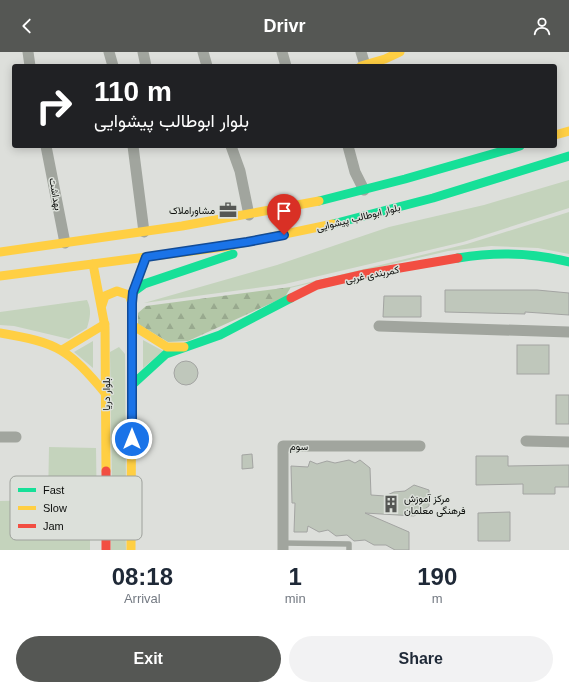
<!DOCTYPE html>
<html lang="en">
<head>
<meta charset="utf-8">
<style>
	body { margin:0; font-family:Arial,Vazirmatn,sans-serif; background:#f2f2f3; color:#1f2937; height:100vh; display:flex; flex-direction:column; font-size:15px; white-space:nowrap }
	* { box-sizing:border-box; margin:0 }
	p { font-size:13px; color:#747a83 }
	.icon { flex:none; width:22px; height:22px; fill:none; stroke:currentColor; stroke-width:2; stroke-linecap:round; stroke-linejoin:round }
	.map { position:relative; height:498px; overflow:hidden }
	.sheet { display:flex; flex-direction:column; background:#fff; flex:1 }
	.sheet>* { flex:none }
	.hud { position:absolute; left:12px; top:12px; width:545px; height:84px; border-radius:4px; box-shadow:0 2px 10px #0003; background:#202124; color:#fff; overflow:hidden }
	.pin { position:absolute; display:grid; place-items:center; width:34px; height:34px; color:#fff; margin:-41px -17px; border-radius:50% 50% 50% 0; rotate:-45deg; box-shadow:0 0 4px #0007 }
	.pin .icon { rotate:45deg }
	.me { position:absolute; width:44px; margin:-22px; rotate:0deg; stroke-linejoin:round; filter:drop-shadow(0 0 3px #0008) }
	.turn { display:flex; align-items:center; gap:14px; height:84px; padding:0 16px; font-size:18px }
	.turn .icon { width:52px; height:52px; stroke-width:2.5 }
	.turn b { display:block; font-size:28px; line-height:34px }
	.eta { display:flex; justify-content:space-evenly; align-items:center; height:68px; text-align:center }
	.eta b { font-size:24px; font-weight:800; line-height:28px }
	.action { display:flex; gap:8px; margin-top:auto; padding:8px 16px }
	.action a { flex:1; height:46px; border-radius:24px; background:#555754; color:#fff; font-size:16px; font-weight:800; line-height:46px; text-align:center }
	.action a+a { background:#f2f2f3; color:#1f2937 }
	header { display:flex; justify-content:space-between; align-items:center; height:52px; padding:0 16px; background:#555754; color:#fff; font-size:18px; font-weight:800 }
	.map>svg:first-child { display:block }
	.forest { fill:url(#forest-firs) }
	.park { fill:#c4d3bc }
	.building { fill:#bfc7bb; stroke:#a3a4a2 }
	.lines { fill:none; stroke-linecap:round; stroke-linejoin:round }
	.lane { stroke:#a1a59e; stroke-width:5.5 }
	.street { stroke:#a1a59e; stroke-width:11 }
	.fast { stroke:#16e098; stroke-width:9 }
	.slow { stroke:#ffcf43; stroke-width:9 }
	.jam { stroke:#f24e42; stroke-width:9 }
	.route-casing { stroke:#114b97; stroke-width:10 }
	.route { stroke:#1a73e8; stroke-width:7 }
	.labels { text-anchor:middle; stroke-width:3; stroke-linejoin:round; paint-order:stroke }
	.street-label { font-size:10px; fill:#0c0e0c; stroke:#dce0da }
	.poi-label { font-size:10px; fill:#0c0e0c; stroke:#dce0da; text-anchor:end }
	.key { fill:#dce0da; stroke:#9ea19c; stroke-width:1 }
	.key-label { font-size:11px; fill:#0c0e0c }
</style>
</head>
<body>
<header><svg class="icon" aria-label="back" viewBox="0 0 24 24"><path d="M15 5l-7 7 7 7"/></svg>Drivr<svg class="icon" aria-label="person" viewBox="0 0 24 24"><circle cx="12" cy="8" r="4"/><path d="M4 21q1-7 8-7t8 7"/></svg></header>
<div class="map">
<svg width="569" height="498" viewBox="0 0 569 498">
	<defs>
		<pattern id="forest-firs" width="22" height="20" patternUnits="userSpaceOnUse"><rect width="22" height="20" fill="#b2c6a6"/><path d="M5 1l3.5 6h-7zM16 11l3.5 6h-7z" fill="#98a98e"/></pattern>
	</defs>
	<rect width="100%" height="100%" fill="#dddfdb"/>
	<polygon class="forest" points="291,235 285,245 188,289 168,290 138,272 138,261 146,254"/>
	<g class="park">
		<polygon points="569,128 569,156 463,190 285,232 144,251 277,213 389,175 484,153"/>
		<polygon points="569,160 569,202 538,196 491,194 448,199 290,236 290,235 467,192"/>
		<path d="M87,248C92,258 90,266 87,276L69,287L14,274L0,273V260Z"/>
		<polygon points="143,288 163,299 143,316"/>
		<polygon points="93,289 93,316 74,300"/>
		<polygon points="119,295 125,302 126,437 120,441 112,437 110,300"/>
		<polygon points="49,395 96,396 97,466 90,473 90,498 0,498 0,449 48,448"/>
		<polygon points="117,450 125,455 126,498 111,498 110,452"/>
	</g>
	<g class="building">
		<polygon points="445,238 537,238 569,241 569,263 525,260 525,262 445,260"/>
		<polygon points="384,244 421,244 421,265 383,265"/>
		<rect x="517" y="293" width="32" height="29"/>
		<circle cx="186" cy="321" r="12"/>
		<rect x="556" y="343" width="13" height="29"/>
		<polygon points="252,402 253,416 242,417 242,403"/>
		<polygon points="476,404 508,404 508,414 569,413 569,435 555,435 555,442 523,442 523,432 476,433"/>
		<polygon points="349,408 355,411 360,408 370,416 371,443 385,444 394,440 405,439 414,433 429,438 429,454 414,464 365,461 409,480 409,498 395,498 386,493 374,493 365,488 354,489 347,483 336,484 328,478 319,480 308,474 307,480 294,480 295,451 292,451 291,414 308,415 310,409 317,412 327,409 335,411"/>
		<polygon points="510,460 510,489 478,489 478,461"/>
	</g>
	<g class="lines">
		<polyline class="lane" points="283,491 349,492 349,498"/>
		<g class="street">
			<polyline points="28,0 30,14"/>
			<polyline points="109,0 113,14"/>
			<polyline points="143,0 146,14"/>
			<polyline points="203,0 207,14"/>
			<polyline points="282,0 286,14"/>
			<polyline points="361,0 365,13"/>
			<polyline points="46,94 65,191"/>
			<polyline points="133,94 144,180"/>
			<polyline points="231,94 240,119 249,163"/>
			<polyline points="348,94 355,120 364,138"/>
			<polyline points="379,274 569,280"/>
			<polyline points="0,385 16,385"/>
			<polyline points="526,389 569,390"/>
			<polyline points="283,498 283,394 420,394"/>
		</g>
		<g class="fast">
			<polyline points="319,149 405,127 520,94"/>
			<polyline points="333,172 433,146 569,104"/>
			<path d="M458,206C494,200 534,201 569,210"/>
			<polyline points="133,240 144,232 233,202"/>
			<polyline points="132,333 166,302 220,283 291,246"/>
		</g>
		<g class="slow">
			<polyline points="361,14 385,7 400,0"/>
			<polyline points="555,83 569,79"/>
			<polyline points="0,200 182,174 319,149"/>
			<polyline points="93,212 105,275 106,419"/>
			<polyline points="0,224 223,195 333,172"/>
			<polyline points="102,253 105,244 117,239 129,243 132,251"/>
			<polyline points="132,273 167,295 184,295"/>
			<path d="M0,281C59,291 68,297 106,342"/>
			<polyline points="62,298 105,272"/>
			<polyline points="131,498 132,251 133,240 146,205"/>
		</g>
		<g class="jam">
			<polyline points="291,246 317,233 365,222 458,206"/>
			<polyline points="106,419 106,498"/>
		</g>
	</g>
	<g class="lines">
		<g class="route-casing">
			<polyline id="route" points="132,387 132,251 133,240 146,205 247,190 284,183"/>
		</g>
		<use href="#route" class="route"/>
	</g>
	<defs>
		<g id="office-bare" transform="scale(1.38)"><path d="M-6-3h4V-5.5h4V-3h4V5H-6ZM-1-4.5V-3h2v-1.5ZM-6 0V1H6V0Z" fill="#555754" stroke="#dce0da" stroke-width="2.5" paint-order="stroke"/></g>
		<g id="building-bare" transform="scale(1.38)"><path d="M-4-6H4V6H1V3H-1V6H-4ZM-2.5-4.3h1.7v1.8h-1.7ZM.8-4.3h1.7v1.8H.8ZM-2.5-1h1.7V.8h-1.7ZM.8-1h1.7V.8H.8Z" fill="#555754" stroke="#dce0da" stroke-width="2.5" paint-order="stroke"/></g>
	</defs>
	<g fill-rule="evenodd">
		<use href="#office-bare" x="228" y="158"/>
		<use href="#building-bare" x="391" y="452"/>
	</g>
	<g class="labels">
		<g class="street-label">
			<text transform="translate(56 142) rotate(80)" y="4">بهداشت</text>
			<text transform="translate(358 165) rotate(-14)" y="4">بلوار ابوطالب پیشوایی</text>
			<text transform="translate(372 222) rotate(-11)" y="4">کمربندی غربی</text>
			<text transform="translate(106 342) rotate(-90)" y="4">بلوار دریا</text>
			<text x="299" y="398">سوم</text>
		</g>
		<g class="poi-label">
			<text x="215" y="162">مشاوراملاک</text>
			<text x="404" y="450" text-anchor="start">مرکز آموزش<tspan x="404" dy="12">فرهنگی معلمان</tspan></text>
		</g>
	</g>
	<rect x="10" y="424" width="132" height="64" rx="6" class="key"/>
	<rect x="18" y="436" width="18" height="4" fill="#16e098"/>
	<rect x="18" y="454" width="18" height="4" fill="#ffcf43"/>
	<rect x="18" y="472" width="18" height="4" fill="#f24e42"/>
	<g class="key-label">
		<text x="43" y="442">Fast</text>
		<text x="43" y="460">Slow</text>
		<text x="43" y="478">Jam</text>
	</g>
</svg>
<div class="pin" style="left:284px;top:183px;background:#d93025"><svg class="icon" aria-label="arrive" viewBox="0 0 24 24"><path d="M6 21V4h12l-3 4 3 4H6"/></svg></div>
<svg class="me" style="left:132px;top:387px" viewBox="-20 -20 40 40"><circle r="17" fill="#1a73e8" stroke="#fff" stroke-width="3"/><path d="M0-11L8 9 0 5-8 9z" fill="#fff"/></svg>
<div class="hud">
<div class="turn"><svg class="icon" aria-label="right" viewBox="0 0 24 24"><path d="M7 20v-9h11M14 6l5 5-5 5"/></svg><div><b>110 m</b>بلوار ابوطالب پیشوایی</div></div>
</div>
</div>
<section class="sheet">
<div class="eta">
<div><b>08:18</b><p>Arrival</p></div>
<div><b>1</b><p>min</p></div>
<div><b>190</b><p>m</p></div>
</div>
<div class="action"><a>Exit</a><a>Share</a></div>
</section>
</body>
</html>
